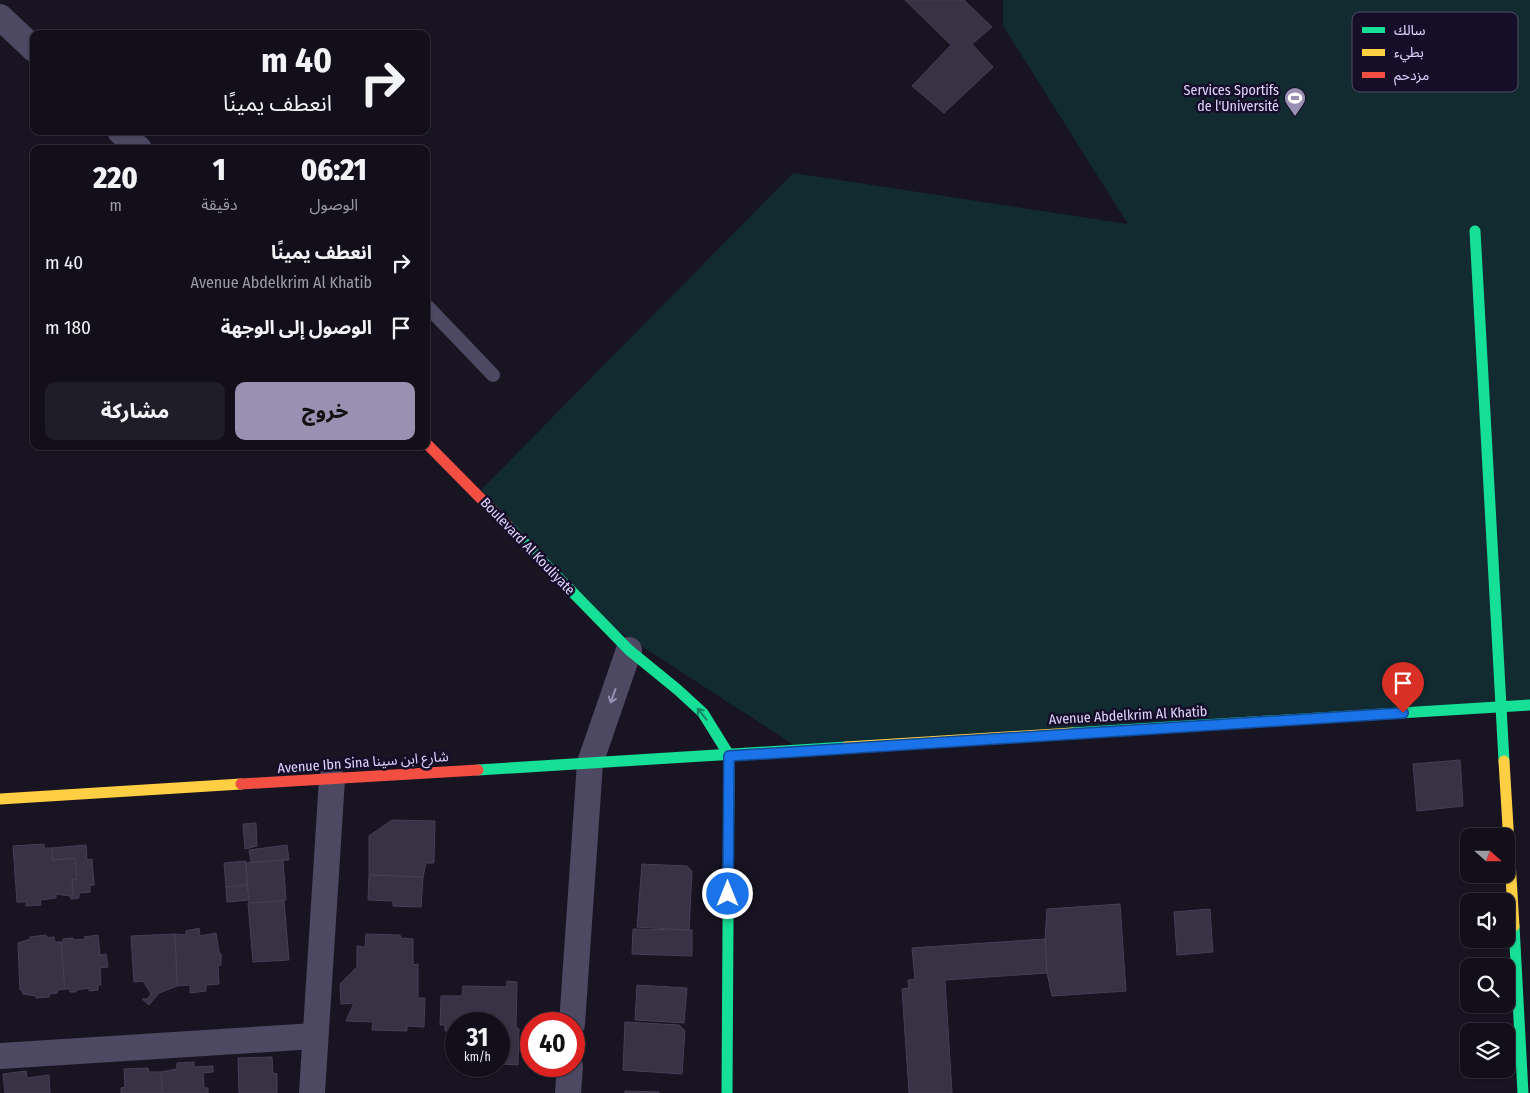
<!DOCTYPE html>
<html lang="ar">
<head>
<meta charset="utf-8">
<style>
	body { margin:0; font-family:"Fira Sans Condensed","Noto Sans Arabic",sans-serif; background:#1f1d27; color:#f1f3f6; direction:rtl; height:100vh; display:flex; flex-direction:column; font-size:19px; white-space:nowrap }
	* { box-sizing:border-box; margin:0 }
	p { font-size:16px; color:#9c9ca2 }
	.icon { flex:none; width:28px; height:28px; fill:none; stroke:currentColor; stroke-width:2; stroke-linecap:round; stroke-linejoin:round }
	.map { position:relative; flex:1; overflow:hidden; direction:ltr }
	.sheet { position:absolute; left:30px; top:145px; width:400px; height:305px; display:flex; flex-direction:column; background:#120f1a; border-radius:10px; box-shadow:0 1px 4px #0004,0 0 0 1px #312f39; direction:rtl }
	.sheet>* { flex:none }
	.guide { position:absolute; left:30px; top:30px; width:400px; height:105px; border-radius:10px; box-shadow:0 1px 4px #0004,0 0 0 1px #312f39; direction:rtl; background:#120f1a; color:#f1f3f6; overflow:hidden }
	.needle { width:32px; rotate:111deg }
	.tools { position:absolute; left:1460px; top:828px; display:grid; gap:10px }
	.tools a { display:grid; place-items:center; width:55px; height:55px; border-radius:10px; background:#120f1a; box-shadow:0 1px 4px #0004,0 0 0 1px #312f39; font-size:25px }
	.speed { position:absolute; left:445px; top:1012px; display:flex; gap:10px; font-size:25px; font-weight:700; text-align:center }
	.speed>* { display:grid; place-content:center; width:65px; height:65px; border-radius:50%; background:#120f1a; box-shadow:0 1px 4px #0004,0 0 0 1px #312f39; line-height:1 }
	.speed small { font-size:12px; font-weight:400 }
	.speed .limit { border:8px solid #d22; background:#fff; color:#111 }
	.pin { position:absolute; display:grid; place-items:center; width:42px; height:42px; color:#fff; margin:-51px -21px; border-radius:50% 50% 50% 0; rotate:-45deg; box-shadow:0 0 5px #0007 }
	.pin .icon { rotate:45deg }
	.me { position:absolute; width:55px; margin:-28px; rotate:0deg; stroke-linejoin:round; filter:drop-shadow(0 0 4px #0008) }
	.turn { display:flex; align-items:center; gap:18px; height:105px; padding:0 15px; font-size:22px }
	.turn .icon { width:65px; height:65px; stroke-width:2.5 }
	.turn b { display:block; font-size:35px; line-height:42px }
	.eta { display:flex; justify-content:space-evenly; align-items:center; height:85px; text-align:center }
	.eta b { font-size:30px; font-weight:800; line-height:35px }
	.primary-button { display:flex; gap:10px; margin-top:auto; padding:10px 15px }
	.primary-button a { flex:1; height:58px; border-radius:10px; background:#9a91b2; color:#111; font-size:20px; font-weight:800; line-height:58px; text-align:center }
	.primary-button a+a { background:#1f1d27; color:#f1f3f6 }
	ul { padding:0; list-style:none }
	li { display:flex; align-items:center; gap:15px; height:65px; padding:0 15px }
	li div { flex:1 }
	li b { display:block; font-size:19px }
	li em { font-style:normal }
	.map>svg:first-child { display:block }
	.green { fill:#112b31 }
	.building { fill:#383244; stroke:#463f56 }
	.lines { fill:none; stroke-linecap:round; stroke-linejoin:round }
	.lane { stroke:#4e4963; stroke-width:14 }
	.street { stroke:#4e4963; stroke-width:26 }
	.fast { stroke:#16e098; stroke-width:11 }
	.slow { stroke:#ffcf43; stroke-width:11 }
	.jam { stroke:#f24e42; stroke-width:11 }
	.oneway { stroke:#978fb1 }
	.oneway2 { stroke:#168266 }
	.route-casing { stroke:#114b97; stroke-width:12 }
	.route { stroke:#1a73e8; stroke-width:9 }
	.labels { text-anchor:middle; stroke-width:5; stroke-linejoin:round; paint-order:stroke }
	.poi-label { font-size:14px; fill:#e0d5ff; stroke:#160e28; text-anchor:end }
	.street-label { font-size:14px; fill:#e0d5ff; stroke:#160e28 }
	.key { fill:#160e28; stroke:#534a68; stroke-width:1 }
	.key-label { font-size:14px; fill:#e0d5ff }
</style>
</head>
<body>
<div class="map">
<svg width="1530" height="1093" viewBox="0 0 1530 1093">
	<rect width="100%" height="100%" fill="#181422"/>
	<polygon class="green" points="1003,0 1530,0 1530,710 794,745 612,627 481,490 793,173 1128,224 1003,26"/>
	<g class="building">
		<polygon points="905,0 964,0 992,27 972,44 993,67 944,113 912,86 951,45"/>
		<polygon points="1460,760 1463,806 1417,811 1413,764"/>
		<polygon points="392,820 435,821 434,863 426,863 423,877 369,875 369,836"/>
		<polygon points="256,823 257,846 245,849 243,824"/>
		<polygon points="44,844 44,848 52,848 53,860 75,858 77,880 72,880 73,894 70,896 56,894 56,898 40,900 41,905 26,906 26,902 17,902 13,846"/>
		<polygon points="86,845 87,860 92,859 94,885 90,885 90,892 79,893 79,898 71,899 70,896 73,894 72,880 77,880 75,858 53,860 52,848"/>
		<polygon points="287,845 289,860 251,862 249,850"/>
		<polygon points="283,860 286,900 249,904 246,863"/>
		<polygon points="246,861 247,885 226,887 224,863"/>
		<polygon points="642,864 687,866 692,871 689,930 637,927"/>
		<polygon points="369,875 423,877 421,907 393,906 393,901 368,900"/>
		<polygon points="247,885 249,900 227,902 226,887"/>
		<polygon points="284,901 289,960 253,962 248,903"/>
		<polygon points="1120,904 1126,991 1052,996 1047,973 1045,939 1047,909"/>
		<polygon points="1210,909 1213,952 1177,955 1174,912"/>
		<polygon points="199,928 200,936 216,933 219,952 221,954 221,965 218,966 219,984 206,985 206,991 190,993 190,985 177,986 175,934 186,935 186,931"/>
		<polygon points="633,929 692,930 692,956 632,954"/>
		<polygon points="175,934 177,986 159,993 149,1005 142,999 147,999 151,994 143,981 134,982 131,936"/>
		<polygon points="366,934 400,935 401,938 413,939 413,965 418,964 418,998 425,998 424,1027 407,1026 407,1031 372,1030 373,1022 346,1021 354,1003 341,1004 340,984 357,967 357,946 365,947"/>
		<polygon points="46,935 47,938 54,937 55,942 61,942 65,989 58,990 57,993 50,994 49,997 36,998 36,996 23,994 22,990 20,990 18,943 30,939 30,937"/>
		<polygon points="98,935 100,955 106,954 108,967 100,968 101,985 98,985 98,990 89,991 89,988 76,990 76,992 70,992 69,989 65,989 61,942 63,942 63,939 73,938 73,940 86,939 84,937"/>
		<polygon points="1045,939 1047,973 945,980 952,1093 909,1093 902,989 909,988 908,980 915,979 912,948"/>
		<polygon points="507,981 517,982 516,1027 519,1029 518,1065 499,1064 499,1024 456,1024 456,1031 445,1031 445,1025 440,1025 441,996 462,996 463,986 507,987"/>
		<polygon points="637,985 687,988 684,1023 635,1020"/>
		<polygon points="625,1022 679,1025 685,1031 682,1074 623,1070"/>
		<polygon points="272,1057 273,1073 277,1074 277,1093 239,1093 238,1058"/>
		<polygon points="194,1062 194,1067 213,1066 213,1072 203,1073 204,1088 208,1088 208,1093 163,1093 161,1072 177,1069 177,1063"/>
		<polygon points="148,1068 149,1072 161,1072 162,1093 121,1093 121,1088 125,1087 124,1069"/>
		<polygon points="26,1071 27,1078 49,1075 50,1093 5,1093 3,1074"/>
		<polygon points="625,1091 659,1092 659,1093 625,1093"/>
	</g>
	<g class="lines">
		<polyline class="lane" points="426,305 493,375"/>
		<g class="street">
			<polyline points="0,17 34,49"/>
			<polyline points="120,131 139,149"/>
			<polyline points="572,1024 590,763 629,650"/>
			<polyline points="0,1056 315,1036"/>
			<polyline points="312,1093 332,779"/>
			<polyline points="568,1093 570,1066"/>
		</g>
		<g class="fast">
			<polyline points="1475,231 1504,761"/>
			<polyline points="508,526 629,650 678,690 703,713 729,755"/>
			<polyline points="1072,733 1530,705"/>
			<polyline points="478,770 846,747"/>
			<polyline points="1514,926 1523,1093"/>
			<polyline points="727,1093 729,755"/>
		</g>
		<g class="slow">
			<polyline points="846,747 1072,733"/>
			<polyline points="1504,761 1514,926"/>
			<polyline points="0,799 241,784"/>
		</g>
		<g class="jam">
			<polyline points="426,443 508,526"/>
			<polyline points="241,784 478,770"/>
		</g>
	</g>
	<defs><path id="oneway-shaft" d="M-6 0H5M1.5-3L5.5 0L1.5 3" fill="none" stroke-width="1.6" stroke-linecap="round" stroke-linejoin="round" transform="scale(1.25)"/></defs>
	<use class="oneway" href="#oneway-shaft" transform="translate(613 696) rotate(110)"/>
	<use class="oneway2" href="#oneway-shaft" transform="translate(702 714) rotate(-129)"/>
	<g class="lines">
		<g class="route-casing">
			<polyline id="route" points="728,894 729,756 1403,713"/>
		</g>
		<use href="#route" class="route"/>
	</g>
	<defs>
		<g id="stadium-pin" transform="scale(1.125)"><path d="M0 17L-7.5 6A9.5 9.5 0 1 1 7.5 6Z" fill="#9a91b2" stroke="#160e28"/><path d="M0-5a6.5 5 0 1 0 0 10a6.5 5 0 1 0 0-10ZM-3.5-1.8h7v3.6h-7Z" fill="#fff"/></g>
	</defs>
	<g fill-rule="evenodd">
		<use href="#stadium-pin" x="1295" y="98"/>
	</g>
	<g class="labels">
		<g class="poi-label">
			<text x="1279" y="95">Services Sportifs<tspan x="1279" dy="16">de l'Université</tspan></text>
		</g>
		<g class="street-label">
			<text transform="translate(528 546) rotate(46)" y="5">Boulevard Al Kouliyate</text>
			<text transform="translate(1128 715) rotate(-3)" y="5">Avenue Abdelkrim Al Khatib</text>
			<text transform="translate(363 762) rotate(-4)" y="5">Avenue Ibn Sina شارع ابن سينا</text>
		</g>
	</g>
	<rect x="1352" y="12" width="166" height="80" rx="8" class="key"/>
	<rect x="1362" y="27" width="23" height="6" fill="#16e098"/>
	<rect x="1362" y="49" width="23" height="7" fill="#ffcf43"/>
	<rect x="1362" y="72" width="23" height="6" fill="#f24e42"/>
	<g class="key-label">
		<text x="1394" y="35">سالك</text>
		<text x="1394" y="57">بطيء</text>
		<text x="1394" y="80">مزدحم</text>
	</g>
</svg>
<div class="tools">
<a><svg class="needle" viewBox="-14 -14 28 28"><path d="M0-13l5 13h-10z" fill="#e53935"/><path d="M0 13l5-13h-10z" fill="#9c9ca2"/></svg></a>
<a><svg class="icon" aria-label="sound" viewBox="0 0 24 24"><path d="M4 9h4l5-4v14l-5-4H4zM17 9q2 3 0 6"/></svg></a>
<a><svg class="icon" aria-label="search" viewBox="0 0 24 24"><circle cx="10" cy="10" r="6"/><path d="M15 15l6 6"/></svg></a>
<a><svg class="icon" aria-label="layers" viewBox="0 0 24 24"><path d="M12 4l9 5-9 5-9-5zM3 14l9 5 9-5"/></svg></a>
</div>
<div class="speed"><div>31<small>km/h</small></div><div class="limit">40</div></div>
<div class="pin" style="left:1403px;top:713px;background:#d93025"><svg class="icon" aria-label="arrive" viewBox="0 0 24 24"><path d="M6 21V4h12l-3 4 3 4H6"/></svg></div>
<svg class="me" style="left:728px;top:894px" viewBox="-20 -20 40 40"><circle r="17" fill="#1a73e8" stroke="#fff" stroke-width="3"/><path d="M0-11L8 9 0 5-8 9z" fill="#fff"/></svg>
<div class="guide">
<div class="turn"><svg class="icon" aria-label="right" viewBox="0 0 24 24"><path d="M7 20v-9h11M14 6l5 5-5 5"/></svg><div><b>40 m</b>انعطف يمينًا</div></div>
</div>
<section class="sheet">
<div class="eta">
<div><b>06:21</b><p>الوصول</p></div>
<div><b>1</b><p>دقيقة</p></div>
<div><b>220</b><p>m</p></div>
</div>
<ul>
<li><svg class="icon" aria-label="right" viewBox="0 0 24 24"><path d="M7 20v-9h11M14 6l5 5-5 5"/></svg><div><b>انعطف يمينًا</b><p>Avenue Abdelkrim Al Khatib</p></div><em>40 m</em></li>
<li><svg class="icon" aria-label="arrive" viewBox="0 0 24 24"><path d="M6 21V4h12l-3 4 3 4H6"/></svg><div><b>الوصول إلى الوجهة</b></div><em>180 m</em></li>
</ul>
<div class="primary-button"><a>خروج</a><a>مشاركة</a></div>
</section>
</div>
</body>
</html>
